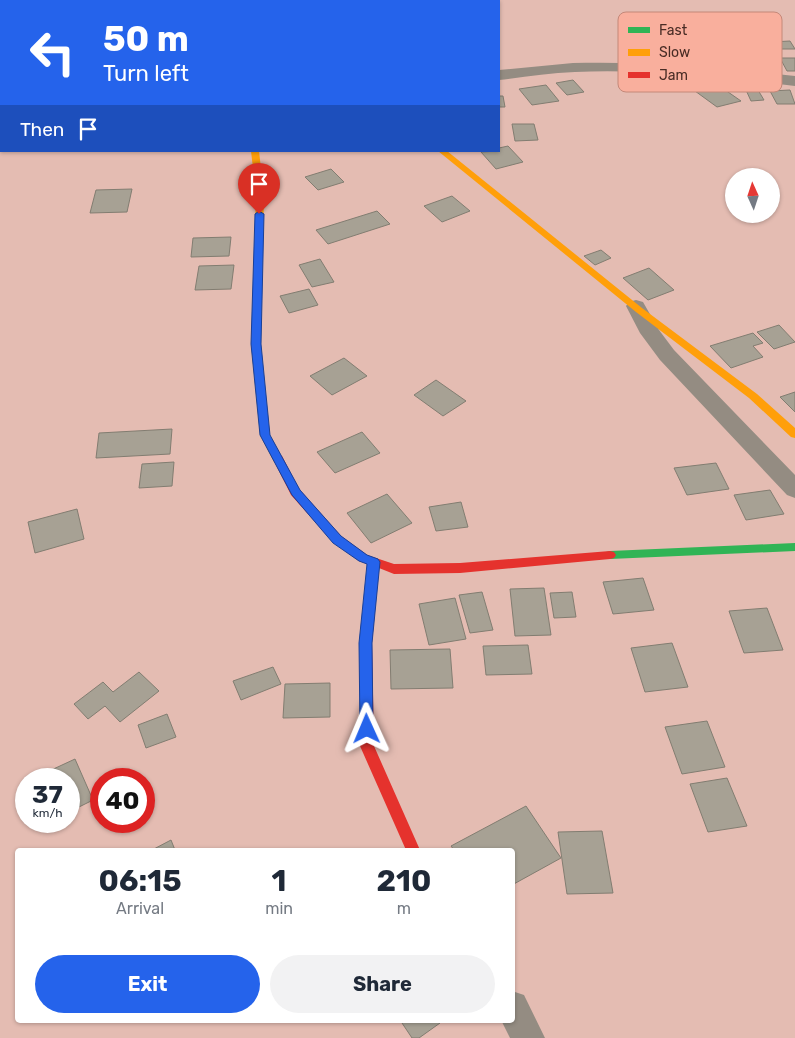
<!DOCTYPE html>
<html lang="en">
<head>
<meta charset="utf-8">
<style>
	body { margin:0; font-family:Rubik,sans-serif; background:#f2f2f3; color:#1f2937; height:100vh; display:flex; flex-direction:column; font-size:19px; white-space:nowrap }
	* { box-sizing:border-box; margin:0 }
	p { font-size:16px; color:#747a83 }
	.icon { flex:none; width:28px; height:28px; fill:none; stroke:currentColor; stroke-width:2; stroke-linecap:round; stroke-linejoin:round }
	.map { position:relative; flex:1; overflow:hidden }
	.details { position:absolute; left:15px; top:848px; width:500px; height:175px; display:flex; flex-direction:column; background:#fff; border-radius:5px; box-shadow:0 1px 4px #0004 }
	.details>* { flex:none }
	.banner { position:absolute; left:0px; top:0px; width:500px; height:152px; box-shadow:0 1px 4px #0004; background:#2563eb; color:#fff; overflow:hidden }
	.needle { width:32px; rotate:357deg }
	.buttons { position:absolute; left:725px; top:168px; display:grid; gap:10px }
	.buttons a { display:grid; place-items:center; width:55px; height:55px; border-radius:50%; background:#fff; box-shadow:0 1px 4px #0004; font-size:25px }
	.speed { position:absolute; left:15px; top:768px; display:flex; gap:10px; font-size:25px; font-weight:700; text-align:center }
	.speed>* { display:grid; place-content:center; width:65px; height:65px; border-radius:50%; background:#fff; box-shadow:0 1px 4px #0004; line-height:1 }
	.speed small { font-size:12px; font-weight:400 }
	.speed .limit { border:8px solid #d22; background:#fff; color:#111 }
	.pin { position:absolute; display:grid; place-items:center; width:42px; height:42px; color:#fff; margin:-51px -21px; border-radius:50% 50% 50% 0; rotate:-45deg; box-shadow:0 0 5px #0007 }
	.pin .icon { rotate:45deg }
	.me { position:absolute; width:55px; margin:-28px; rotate:359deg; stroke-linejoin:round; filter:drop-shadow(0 0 4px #0008) }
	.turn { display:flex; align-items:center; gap:18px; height:105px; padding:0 20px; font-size:22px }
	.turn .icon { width:65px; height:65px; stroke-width:2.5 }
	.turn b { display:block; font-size:35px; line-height:42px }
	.then { display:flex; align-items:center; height:48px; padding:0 20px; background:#0003; gap:10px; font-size:19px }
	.eta { display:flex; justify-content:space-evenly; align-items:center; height:85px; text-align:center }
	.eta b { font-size:30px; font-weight:700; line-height:35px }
	.action { display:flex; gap:10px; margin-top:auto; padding:10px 20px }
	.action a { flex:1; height:58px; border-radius:30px; background:#2563eb; color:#fff; font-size:20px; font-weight:700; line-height:58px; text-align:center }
	.action a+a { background:#f2f2f3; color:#1f2937 }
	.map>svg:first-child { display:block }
	.building { fill:#a7a194; stroke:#827d71 }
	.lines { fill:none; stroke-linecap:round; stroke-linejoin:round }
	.street { fill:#948c82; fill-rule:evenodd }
	.fast { fill:#30b455; fill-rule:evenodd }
	.slow { fill:#ff9f0a; fill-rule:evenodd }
	.jam { fill:#e5322d; fill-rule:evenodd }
	.route { fill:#2563eb; stroke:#184099 }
	.key { fill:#f9af9d; stroke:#c48879; stroke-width:1 }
	.key-label { font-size:14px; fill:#492c25 }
</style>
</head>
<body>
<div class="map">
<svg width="795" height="1038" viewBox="0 0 795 1038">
	<rect width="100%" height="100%" fill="#e4bcb2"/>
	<g class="building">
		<polygon points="790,41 795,49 776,49 771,42"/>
		<polygon points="780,58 795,58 795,71 787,71"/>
		<polygon points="573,80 584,92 567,95 556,83"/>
		<polygon points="546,85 559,101 532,105 519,89"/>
		<polygon points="718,85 741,101 717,107 695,91"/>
		<polygon points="746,90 758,90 764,100 751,101"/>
		<polygon points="790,90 795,104 777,104 770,91"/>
		<polygon points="499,96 503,96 505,107 499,107"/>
		<polygon points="512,124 534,124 538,140 515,141"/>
		<polygon points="508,146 523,162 496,169 481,152 499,151 499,148"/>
		<polygon points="331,169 344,182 318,190 305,177"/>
		<polygon points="132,189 127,212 90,213 96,190"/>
		<polygon points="452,196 470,211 442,222 424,206"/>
		<polygon points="377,211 390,224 328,244 316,230"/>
		<polygon points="231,237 229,256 191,257 193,238"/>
		<polygon points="601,250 611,258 595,265 584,256"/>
		<polygon points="320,259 334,282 312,287 299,265"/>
		<polygon points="234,265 231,289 195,290 199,266"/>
		<polygon points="649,268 674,290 648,300 623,278"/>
		<polygon points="309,289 318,305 289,313 280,296"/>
		<polygon points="779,325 795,342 774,349 757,332"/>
		<polygon points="753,333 763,343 753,346 763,357 731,368 710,346"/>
		<polygon points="344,358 367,376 332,395 310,376"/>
		<polygon points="436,380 466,401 443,416 414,395"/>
		<polygon points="795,392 795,412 780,397"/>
		<polygon points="172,429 170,454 96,458 99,433"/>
		<polygon points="362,432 380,453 335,473 317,452"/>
		<polygon points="174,462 172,486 139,488 142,464"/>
		<polygon points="716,463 729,489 687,495 674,468"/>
		<polygon points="770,490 784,514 746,520 734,495"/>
		<polygon points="387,494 412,523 371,543 347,513"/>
		<polygon points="461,502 468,527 436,531 429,507"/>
		<polygon points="77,509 84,539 35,553 28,522"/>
		<polygon points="643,578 654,610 613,614 603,582"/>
		<polygon points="544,588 551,635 515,636 510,589"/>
		<polygon points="482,592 493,630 470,633 459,595"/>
		<polygon points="572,592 576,617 554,618 550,593"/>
		<polygon points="455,598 466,639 429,645 419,604"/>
		<polygon points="767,608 783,650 744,653 729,611"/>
		<polygon points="672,643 688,687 645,692 631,648"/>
		<polygon points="528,645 532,674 486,675 483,646"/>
		<polygon points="450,649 453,688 391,689 390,650"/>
		<polygon points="273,667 281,684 241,700 233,681"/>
		<polygon points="139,672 159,691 120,722 105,706 88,719 74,704 103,682 113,692"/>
		<polygon points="330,683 330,717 283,718 285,684"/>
		<polygon points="167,714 176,737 146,748 138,725"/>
		<polygon points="707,721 725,767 682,774 665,727"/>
		<polygon points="75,759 93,800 69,812 69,779 34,778"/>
		<polygon points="727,778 747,826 708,832 690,784"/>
		<polygon points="526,806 561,858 512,885 512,850 454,850 451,846"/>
		<polygon points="602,831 613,893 567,894 558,832"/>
		<polygon points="171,840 175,850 152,850"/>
		<polygon points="400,1020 438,1020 440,1023 419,1038 412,1038"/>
	</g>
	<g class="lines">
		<g class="street">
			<path d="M573,63C648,61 721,68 795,76V86C722,77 648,69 575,72C549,73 524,77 499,80V70Z"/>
			<polygon points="636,300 643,302 659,330 674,350 795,475 795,498 787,495 660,360 640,333 626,306 629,302"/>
			<polygon points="512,991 524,995 545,1038 510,1038 501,1020 512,1020"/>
		</g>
		<g class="fast">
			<rect x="0" y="54" width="1" height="4"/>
			<polygon points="795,543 795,551 610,559 606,558 604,555 606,552 610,551"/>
		</g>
		<g class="slow">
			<polygon points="251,151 259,151 264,195 261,345 270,435 283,459 278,463 274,462 260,435 251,345 256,195"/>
			<polygon points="438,151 447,151 642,308 757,394 795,428 795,438 791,437 749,398 636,312"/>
		</g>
		<polygon class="jam" points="278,455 282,456 299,489 341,536 367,555 394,564 460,563 610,551 614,552 616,555 614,558 610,559 460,573 394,574 379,568 372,643 374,746 420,850 406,850 360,746 360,643 368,564 359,561 333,542 291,495 273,459"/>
	</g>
	<polygon class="route" points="259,211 264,214 261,344 270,435 300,490 341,536 367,555 378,559 380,562 372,643 373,729 371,733 367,735 362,733 360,729 359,643 367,564 359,561 333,543 292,495 260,435 251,344 255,214"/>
	<rect x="618" y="12" width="164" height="80" rx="8" class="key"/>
	<rect x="628" y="27" width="22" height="6" fill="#30b455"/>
	<rect x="628" y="49" width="22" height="7" fill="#ff9f0a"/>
	<rect x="628" y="72" width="22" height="6" fill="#e5322d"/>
	<g class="key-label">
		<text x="659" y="35">Fast</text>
		<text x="659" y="57">Slow</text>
		<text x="659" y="80">Jam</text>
	</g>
</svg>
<div class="buttons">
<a><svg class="needle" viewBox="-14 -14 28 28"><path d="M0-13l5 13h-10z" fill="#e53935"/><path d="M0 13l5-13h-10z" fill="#747a83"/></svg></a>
</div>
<div class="speed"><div>37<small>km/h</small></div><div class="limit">40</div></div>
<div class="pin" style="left:259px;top:214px;background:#d93025"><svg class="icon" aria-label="arrive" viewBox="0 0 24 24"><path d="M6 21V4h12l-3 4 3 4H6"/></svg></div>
<svg class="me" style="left:367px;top:729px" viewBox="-20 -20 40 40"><path d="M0-17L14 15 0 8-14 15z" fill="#2563eb" stroke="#fff" stroke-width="4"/></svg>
<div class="banner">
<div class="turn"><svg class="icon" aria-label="left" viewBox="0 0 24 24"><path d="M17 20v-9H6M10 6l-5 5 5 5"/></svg><div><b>50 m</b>Turn left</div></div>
<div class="then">Then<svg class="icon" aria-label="arrive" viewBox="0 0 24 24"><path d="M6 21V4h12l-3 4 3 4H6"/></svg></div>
</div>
<section class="details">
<div class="eta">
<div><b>06:15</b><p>Arrival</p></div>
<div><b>1</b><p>min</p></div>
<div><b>210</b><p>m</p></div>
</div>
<div class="action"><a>Exit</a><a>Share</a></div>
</section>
</div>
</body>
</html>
